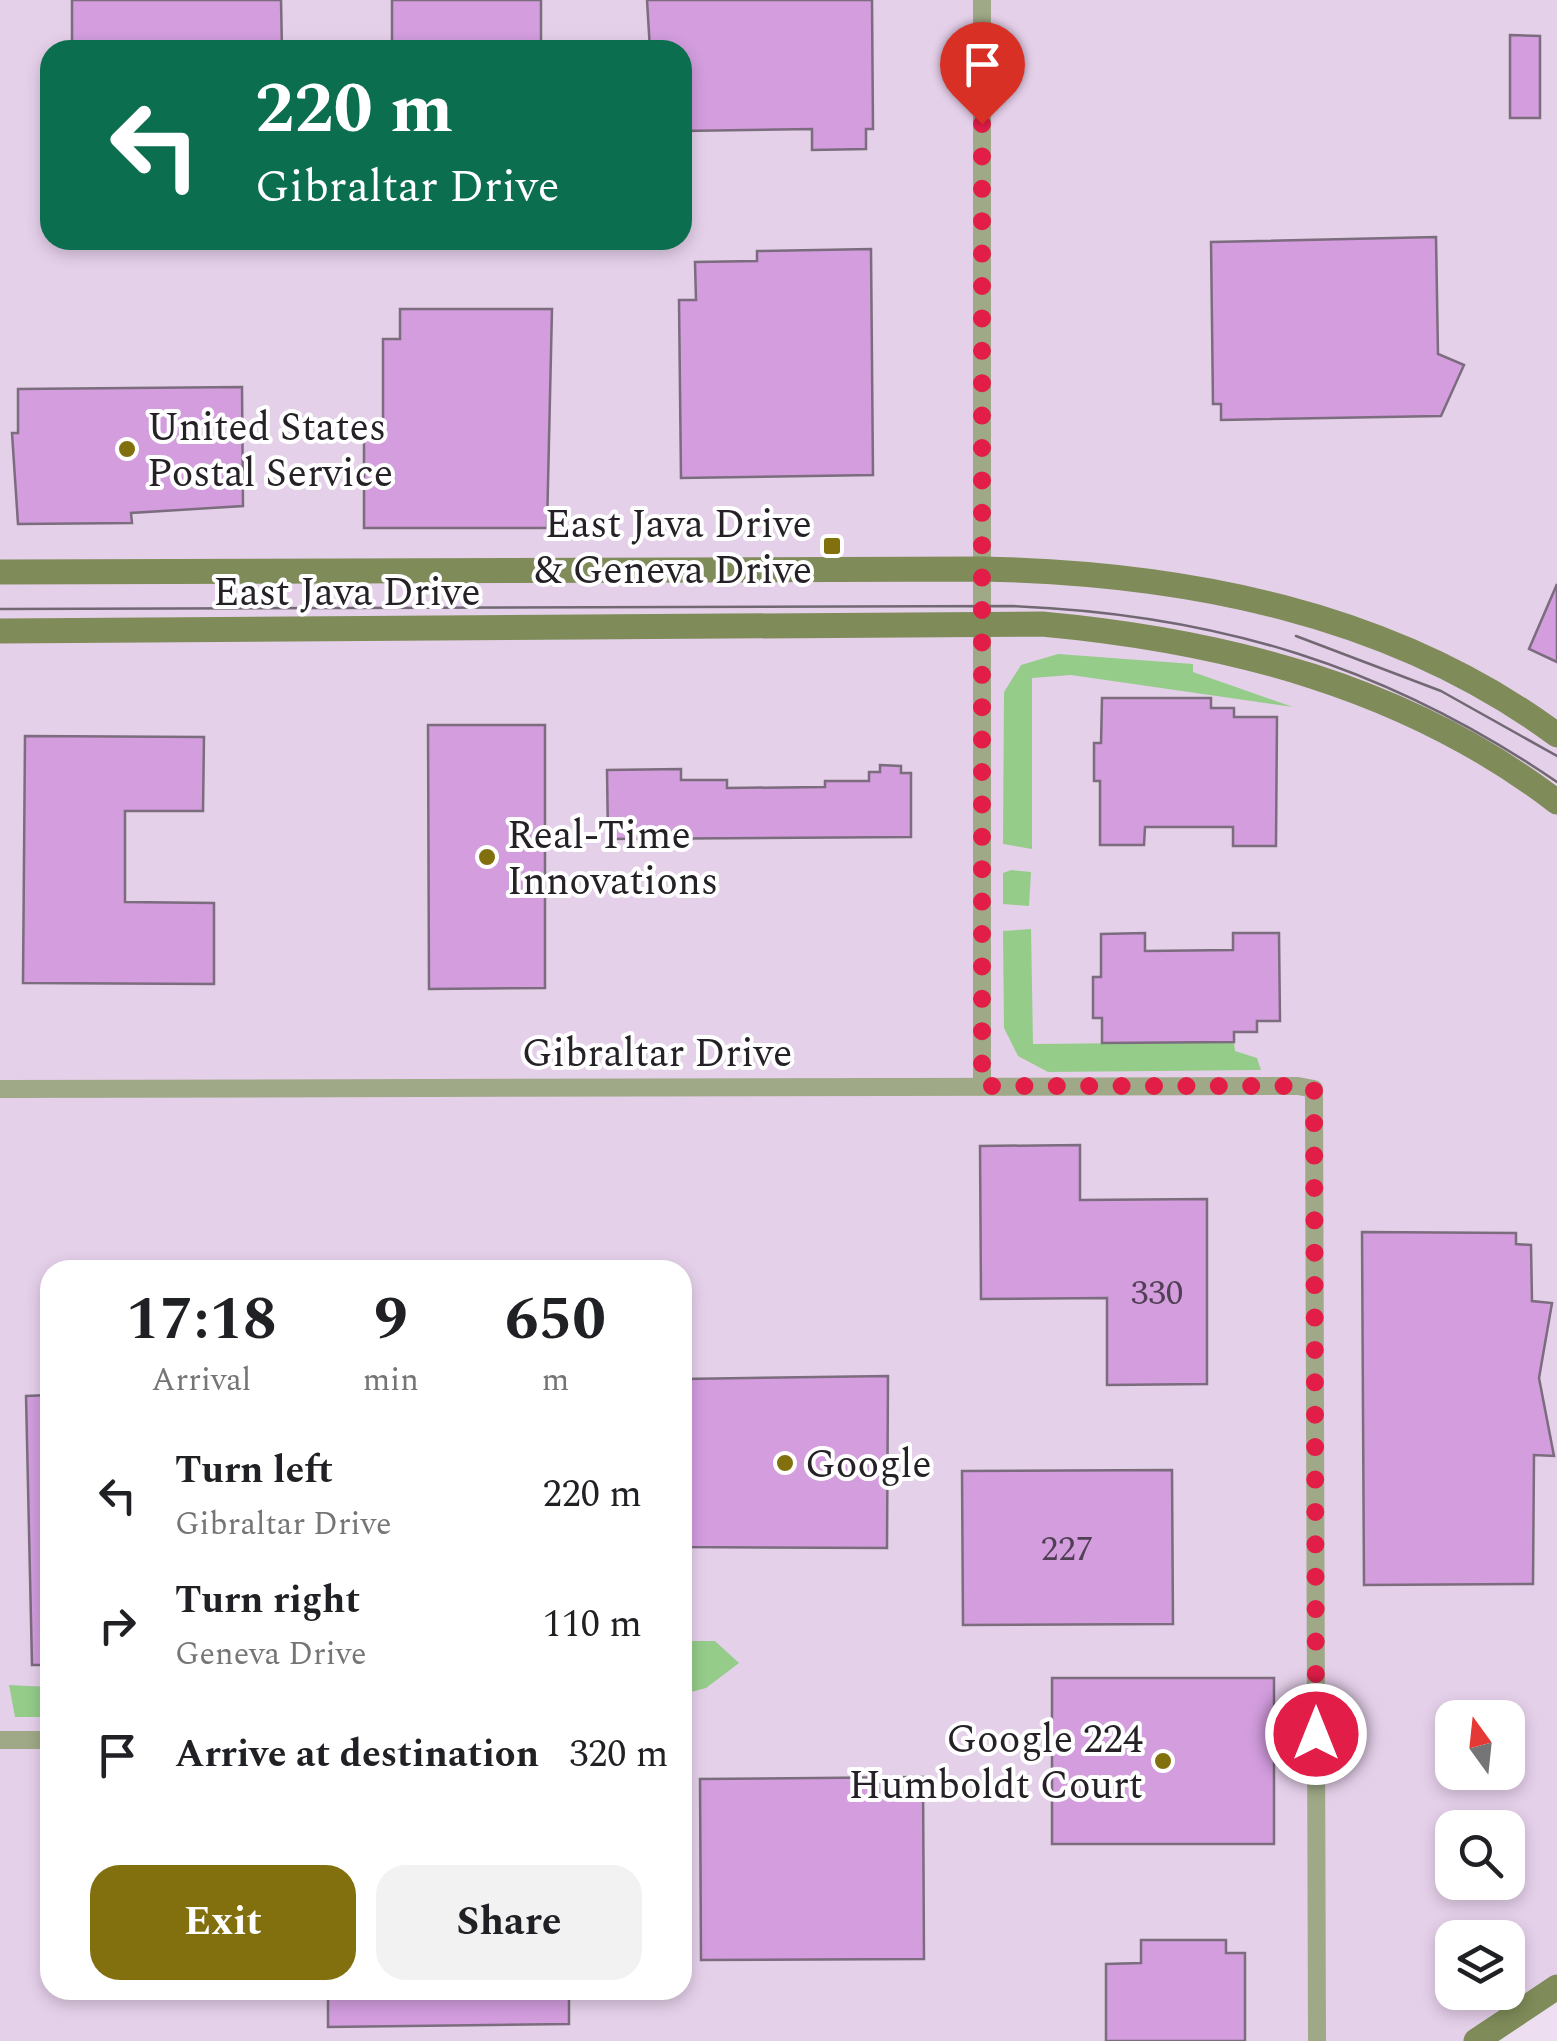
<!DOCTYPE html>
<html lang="en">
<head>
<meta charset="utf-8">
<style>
	body { margin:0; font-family:Spectral,serif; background:#f2f2f2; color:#202124; height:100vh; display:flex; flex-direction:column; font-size:38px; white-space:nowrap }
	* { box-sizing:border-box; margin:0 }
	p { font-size:32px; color:#757577 }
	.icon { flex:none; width:55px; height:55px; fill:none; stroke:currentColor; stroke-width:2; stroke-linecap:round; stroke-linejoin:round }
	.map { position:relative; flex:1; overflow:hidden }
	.details { position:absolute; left:40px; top:1260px; width:652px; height:740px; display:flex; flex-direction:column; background:#fff; border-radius:30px; box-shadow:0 5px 15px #0003 }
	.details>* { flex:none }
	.banner { position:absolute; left:40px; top:40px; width:652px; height:210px; border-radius:30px; box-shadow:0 5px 15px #0003; background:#0b6e4f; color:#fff; overflow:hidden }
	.needle { width:65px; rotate:345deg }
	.buttons { position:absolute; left:1435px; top:1700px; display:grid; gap:20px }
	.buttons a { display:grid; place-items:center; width:90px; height:90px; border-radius:20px; background:#fff; box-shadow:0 5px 15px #0003; font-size:50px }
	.pin { position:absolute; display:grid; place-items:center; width:85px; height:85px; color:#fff; margin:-102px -42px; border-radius:50% 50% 50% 0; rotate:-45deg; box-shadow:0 0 10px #0007 }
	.pin .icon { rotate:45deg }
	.me { position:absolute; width:110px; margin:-55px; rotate:0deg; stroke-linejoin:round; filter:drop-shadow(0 0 8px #0008) }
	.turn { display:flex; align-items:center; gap:35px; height:210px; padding:0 50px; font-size:45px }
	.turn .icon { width:130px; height:130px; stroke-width:2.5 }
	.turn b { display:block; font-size:70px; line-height:85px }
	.eta { display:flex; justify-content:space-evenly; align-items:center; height:170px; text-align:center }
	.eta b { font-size:60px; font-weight:700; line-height:70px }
	.action { display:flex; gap:20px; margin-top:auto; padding:20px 50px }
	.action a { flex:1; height:115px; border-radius:30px; background:#826f0e; color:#fff; font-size:40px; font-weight:700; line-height:115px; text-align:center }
	.action a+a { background:#f2f2f2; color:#202124 }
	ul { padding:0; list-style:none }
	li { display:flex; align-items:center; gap:30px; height:130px; padding:0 50px }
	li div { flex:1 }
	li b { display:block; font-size:38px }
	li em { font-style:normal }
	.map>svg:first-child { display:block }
	.built { fill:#e5d0ea; fill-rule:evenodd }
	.green { fill:#95cc8a }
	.building { fill:#d39dde; stroke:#7b6c7e; stroke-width:2.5 }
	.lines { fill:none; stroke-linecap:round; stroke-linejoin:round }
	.street { stroke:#9fa987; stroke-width:18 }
	.secondary { stroke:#7f8c59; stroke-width:25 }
	.tram { stroke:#716874; stroke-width:2.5 }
	.route { stroke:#e11d48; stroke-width:18; stroke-dasharray:0 32.4 }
	.poi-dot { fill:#826f0e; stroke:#fff; stroke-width:4 }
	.labels { text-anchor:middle; stroke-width:8; stroke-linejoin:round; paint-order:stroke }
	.number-label { font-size:35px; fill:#513f55 }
	.poi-label { font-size:40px; fill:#262027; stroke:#fff; text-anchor:start }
	.street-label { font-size:40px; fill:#262027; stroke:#fff }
</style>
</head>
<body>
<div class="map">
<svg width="1557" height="2041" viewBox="0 0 1557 2041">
	<rect width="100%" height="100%" fill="#eedef2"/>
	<path class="built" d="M0,0H1557V1986L1465,2041H0ZM50,50H682V240H50ZM50,1270H682V1990H50ZM1452,1718H1508V1772H1452ZM1452,1828H1508V1882H1452ZM1452,1938H1508V1992H1452Z"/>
	<g class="green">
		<polygon points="1058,654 1193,664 1193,672 1293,707 1071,675 1032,678 1032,849 1003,844 1004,692 1021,665"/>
		<polygon points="1011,870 1031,872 1029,906 1003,904 1003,873"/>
		<polygon points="1031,929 1033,1044 1234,1042 1235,1051 1257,1058 1261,1070 1048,1072 1018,1056 1004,1028 1003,931"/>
		<polygon points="683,1641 715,1641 739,1663 706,1688 683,1694"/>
		<polygon points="9,1685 50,1687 50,1717 15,1717"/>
	</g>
	<g class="building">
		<polygon points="72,0 281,0 282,50 72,50"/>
		<rect x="392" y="0" width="149" height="50"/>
		<polygon points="647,0 872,0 873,129 866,129 866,149 812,150 812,129 682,131 682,50 650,50"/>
		<polygon points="1510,35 1540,36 1540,118 1510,118"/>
		<polygon points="1436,237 1438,354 1464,365 1441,416 1221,420 1221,404 1213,404 1211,242"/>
		<polygon points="871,249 873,475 681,478 679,300 696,300 695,262 757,261 757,251"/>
		<polygon points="400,309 552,309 547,528 364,528 364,439 383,439 383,339 400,339"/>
		<polygon points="242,387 243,506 131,513 132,523 18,524 12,433 18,433 18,389"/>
		<polygon points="1557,584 1557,662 1529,649"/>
		<polygon points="1102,698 1211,698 1211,708 1234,708 1234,717 1277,717 1276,846 1233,846 1233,827 1145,827 1144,845 1100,845 1100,781 1094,781 1094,743 1101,743"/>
		<polygon points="428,725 545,725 545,988 429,989"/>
		<polygon points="25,736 204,737 203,811 125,811 125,902 214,903 214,984 23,983"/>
		<polygon points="880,765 901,766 901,773 911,773 911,837 608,839 607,770 681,769 681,780 727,780 727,788 825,787 825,781 869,781 869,772 880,772"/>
		<polygon points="1145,933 1145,951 1233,950 1233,933 1279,933 1280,1021 1257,1021 1257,1032 1234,1032 1234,1042 1102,1043 1102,1018 1093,1018 1093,977 1101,977 1101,934"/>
		<polygon points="1080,1145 1080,1200 1207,1199 1207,1384 1107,1385 1107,1298 981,1299 980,1146"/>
		<polygon points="1362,1232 1516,1233 1516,1244 1531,1245 1532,1301 1552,1303 1539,1378 1554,1456 1534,1455 1533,1584 1364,1585"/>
		<polygon points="888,1376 887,1548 682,1547 682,1379"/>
		<polygon points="50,1395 50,1665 32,1665 26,1396"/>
		<polygon points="1172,1470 1173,1624 963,1625 962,1471"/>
		<rect x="1052" y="1678" width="222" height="166"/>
		<polygon points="923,1777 924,1959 701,1960 700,1779"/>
		<polygon points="1141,1940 1226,1940 1226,1953 1245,1953 1245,2041 1106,2041 1106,1964 1141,1963"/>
		<polygon points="328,1990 569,1990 569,2024 328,2027"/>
	</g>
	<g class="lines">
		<g class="street">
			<polyline points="982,0 982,1086"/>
			<polyline points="0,1089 1298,1086 1314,1089 1317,2041"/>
			<polyline points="0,1740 50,1740"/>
		</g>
		<g class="secondary">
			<path d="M0,572L982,569C1184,573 1391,612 1557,735"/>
			<path d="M0,631L1042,624C1227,641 1407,687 1557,802"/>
			<polyline points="1476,2041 1557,1987"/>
		</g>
		<g class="tram">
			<path d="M0,609L1012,606C1216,614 1387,666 1557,782"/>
			<polyline points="1296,636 1441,691 1557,756"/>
		</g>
	</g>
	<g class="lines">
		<polyline class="route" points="982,124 982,1086 1298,1086 1314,1089 1316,1734"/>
	</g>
	<g class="poi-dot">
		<circle cx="127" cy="449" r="10"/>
		<rect x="822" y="536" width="20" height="20" rx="5"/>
		<circle cx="487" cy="857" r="10"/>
		<circle cx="785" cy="1463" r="10"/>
		<circle cx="1163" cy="1761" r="10"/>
	</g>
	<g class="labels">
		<g class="number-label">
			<text x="1157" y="1304">330</text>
			<text x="1067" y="1560">227</text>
		</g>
		<g class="poi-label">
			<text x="147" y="440">United States<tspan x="147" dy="46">Postal Service</tspan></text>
			<text x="812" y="537" text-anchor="end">East Java Drive<tspan x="812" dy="46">&amp; Geneva Drive</tspan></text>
			<text x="507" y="848">Real-Time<tspan x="507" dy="46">Innovations</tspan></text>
			<text x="805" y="1477">Google</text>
			<text x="1143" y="1752" text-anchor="end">Google 224<tspan x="1143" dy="46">Humboldt Court</tspan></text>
		</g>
		<g class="street-label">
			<text x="347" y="605">East Java Drive</text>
			<text x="657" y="1066">Gibraltar Drive</text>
		</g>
	</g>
</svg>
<div class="buttons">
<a><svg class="needle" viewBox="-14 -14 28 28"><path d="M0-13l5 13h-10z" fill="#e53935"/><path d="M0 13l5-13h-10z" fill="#757577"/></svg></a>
<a><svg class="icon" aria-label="search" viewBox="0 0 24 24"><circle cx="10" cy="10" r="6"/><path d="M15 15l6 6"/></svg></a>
<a><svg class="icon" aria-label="layers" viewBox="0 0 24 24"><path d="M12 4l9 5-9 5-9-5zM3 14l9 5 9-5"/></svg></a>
</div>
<div class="pin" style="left:982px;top:124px;background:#d93025"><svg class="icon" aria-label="arrive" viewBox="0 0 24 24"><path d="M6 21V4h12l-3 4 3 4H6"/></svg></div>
<svg class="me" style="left:1316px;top:1734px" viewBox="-20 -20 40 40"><circle r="17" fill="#e11d48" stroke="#fff" stroke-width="3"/><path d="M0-11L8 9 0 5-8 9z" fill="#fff"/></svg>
<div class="banner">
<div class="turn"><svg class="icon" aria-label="left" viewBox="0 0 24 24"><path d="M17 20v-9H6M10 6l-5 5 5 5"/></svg><div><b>220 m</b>Gibraltar Drive</div></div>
</div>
<section class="details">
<div class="eta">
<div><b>17:18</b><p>Arrival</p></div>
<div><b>9</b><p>min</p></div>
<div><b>650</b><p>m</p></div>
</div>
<ul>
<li><svg class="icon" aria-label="left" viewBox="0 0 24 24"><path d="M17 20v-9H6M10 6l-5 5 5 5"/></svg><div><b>Turn left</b><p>Gibraltar Drive</p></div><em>220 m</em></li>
<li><svg class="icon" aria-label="right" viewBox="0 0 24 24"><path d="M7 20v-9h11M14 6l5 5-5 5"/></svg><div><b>Turn right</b><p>Geneva Drive</p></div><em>110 m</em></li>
<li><svg class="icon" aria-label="arrive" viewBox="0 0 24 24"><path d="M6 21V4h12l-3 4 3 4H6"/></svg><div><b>Arrive at destination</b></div><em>320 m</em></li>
</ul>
<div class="action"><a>Exit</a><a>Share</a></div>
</section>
</div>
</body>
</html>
